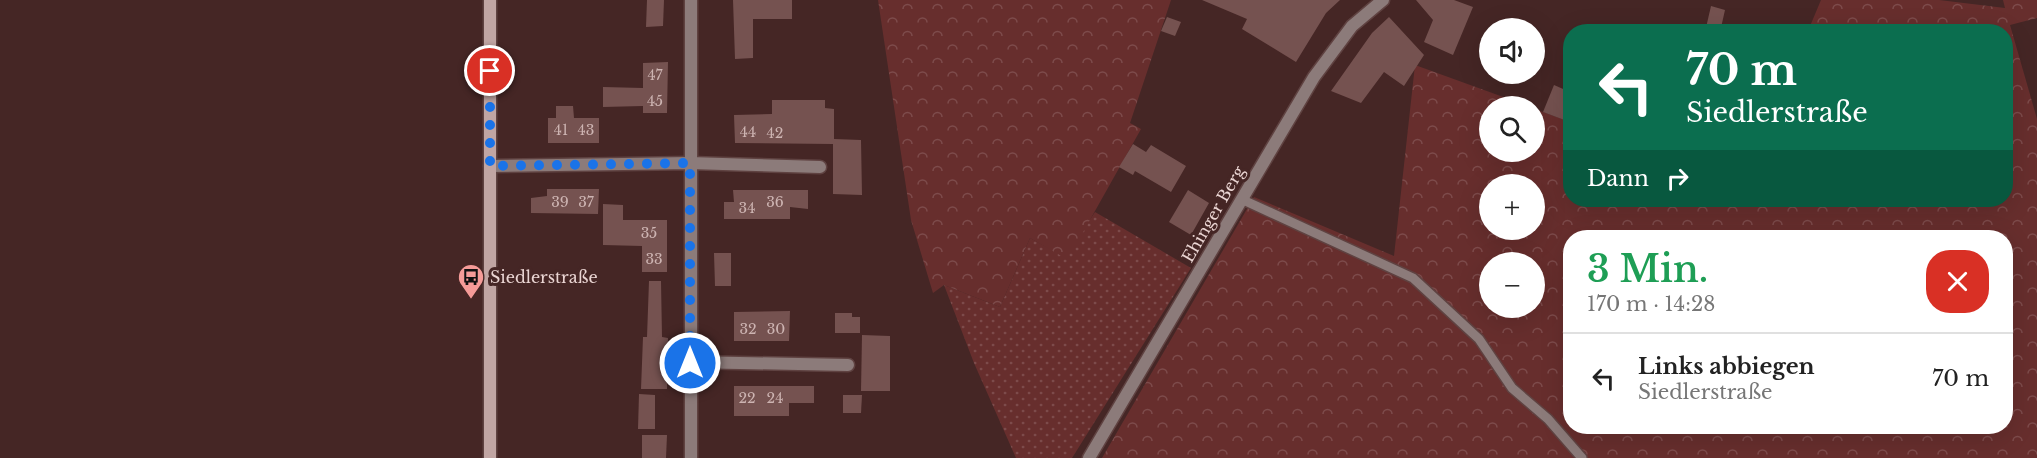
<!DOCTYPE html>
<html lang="de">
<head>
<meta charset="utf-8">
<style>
	body { margin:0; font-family:"Libre Baskerville",serif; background:#f6f6f6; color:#222; height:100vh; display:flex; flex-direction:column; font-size:22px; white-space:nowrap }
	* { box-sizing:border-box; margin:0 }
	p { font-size:20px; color:#767676 }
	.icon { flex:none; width:33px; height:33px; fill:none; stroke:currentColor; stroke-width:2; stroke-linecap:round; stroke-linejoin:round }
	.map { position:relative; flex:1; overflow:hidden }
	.details { position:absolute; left:1563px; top:230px; width:450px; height:204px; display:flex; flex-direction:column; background:#fff; border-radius:24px; box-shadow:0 6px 24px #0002 }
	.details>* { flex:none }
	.banner { position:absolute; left:1563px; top:24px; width:450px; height:183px; border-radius:24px; box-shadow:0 6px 24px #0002; background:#0b6e4f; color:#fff; overflow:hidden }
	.fabs { position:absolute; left:1479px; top:18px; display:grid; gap:12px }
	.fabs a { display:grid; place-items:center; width:66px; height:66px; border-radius:50%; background:#fff; box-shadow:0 6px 24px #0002; font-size:30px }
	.pin { position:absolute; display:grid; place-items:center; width:51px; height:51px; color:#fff; margin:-26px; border:3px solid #fff; border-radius:50%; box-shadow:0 2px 6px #0007 }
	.me { position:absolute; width:66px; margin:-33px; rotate:0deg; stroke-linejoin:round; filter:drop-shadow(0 0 4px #0008) }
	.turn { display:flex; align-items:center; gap:21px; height:126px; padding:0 24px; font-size:27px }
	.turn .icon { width:78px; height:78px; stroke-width:2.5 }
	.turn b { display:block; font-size:42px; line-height:51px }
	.then { display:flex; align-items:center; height:57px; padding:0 24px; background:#0003; gap:12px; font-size:22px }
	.round { display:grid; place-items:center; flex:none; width:63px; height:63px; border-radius:24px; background:#f6f6f6 }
	.overview { display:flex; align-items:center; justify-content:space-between; height:102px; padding:0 24px }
	h1 { font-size:36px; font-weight:600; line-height:45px; color:#1e9e55 }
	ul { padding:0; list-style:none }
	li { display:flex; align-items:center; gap:18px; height:90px; padding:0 24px; border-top:2px solid #e0e0e0 }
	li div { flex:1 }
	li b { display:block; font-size:22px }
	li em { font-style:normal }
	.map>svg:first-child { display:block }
	.grass { fill:url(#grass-dots) }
	.forest { fill:url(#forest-crowns); fill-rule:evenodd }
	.building { fill:#755250 }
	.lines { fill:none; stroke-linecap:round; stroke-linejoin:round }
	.service-casing { stroke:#5f4241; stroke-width:12 }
	.minor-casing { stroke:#5f4241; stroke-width:15 }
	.secondary-casing { stroke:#5f4241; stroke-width:15 }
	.service { stroke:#8c7b7a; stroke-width:9 }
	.minor { stroke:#8c7b7a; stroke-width:12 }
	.secondary { stroke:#c0a5a3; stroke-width:12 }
	.route { stroke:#1a73e8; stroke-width:10; stroke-dasharray:0 18 }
	.labels { text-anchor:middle; stroke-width:6; stroke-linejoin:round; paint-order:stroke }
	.number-label { font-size:14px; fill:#cdb4b2 }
	.street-label { font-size:16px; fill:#ead5d3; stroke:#452625 }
	.poi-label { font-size:16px; fill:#ead5d3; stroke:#452625; text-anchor:start }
</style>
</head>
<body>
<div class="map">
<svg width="2037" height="458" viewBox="0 0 2037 458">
	<defs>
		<pattern id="grass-dots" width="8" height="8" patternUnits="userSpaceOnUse" patternTransform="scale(1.5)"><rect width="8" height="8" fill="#672e2d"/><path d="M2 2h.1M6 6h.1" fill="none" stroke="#7d4b4b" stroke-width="1.8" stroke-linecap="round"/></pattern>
		<pattern id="forest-crowns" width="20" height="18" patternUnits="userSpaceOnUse" patternTransform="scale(1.5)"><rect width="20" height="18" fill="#672e2d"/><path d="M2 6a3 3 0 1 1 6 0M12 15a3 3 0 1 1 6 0" fill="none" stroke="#7d4b4b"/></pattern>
	</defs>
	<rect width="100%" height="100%" fill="#452625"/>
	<polygon class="grass" points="1095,212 1191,268 1072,458 1016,458 974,363 944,285 1000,307 1030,238 1065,257"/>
	<g class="forest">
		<polygon points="878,0 1171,0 1130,123 1141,129 1077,243 1065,258 1030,238 1000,307 944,285 933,293 911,220"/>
		<path d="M1821,0H1939L2005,8L2003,0H2037V18L2010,25L2037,119V458H1102L1254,197L1394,256L1415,65L1528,106H1490V152H1534L1535,109L1570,122V200H2006V32L1808,31ZM1490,184H1534V230H1490ZM1570,237H2006V426H1570ZM1490,262H1534V308H1490Z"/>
	</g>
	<g class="building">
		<polygon points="647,0 664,0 663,26 646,27"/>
		<polygon points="733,0 792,0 792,19 753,19 753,58 735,59"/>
		<polygon points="1202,0 1340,0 1326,13 1296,62 1242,29 1247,19"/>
		<polygon points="1416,0 1454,0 1473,7 1453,55 1424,42 1433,20"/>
		<polygon points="1711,6 1725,10 1720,32 1705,32"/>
		<polygon points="1167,17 1181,22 1175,36 1161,31"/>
		<polygon points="1389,17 1424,55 1404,86 1384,72 1361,103 1331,91 1372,33"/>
		<polygon points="668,62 667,113 643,113 643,106 603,107 603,87 643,88 643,63"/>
		<polygon points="1554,85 1570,92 1570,113 1567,121 1543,112"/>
		<polygon points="772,100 825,100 825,108 834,109 834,139 861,140 862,195 833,194 833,144 735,143 734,115 772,114"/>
		<polygon points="556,106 573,106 574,118 599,118 599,143 548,143 548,118 556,118"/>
		<polygon points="1133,144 1146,152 1151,145 1186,166 1171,192 1135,171 1133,175 1119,167"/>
		<polygon points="547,189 599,189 598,214 531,213 531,198 547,196"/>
		<polygon points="733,190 808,190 808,209 790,207 790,219 724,219 724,202 734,202"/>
		<polygon points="1188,190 1209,203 1191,235 1169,222"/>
		<polygon points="603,204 623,205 623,220 667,220 667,272 642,272 642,246 603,245"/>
		<polygon points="714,253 731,253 731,286 715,286"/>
		<polygon points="649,281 661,281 662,337 668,338 667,389 641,389 643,337 647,337"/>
		<polygon points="790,311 789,341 734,341 734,312"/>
		<polygon points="835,313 852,313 852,317 860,317 860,333 835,333"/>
		<polygon points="862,335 890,336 890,391 861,391"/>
		<polygon points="734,386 814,386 814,403 789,403 789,416 734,416"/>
		<polygon points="639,394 655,395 655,429 638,429"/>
		<polygon points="843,395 862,395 861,413 843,413"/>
		<polygon points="642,435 667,435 666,458 642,458"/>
	</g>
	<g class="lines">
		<g class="service-casing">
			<polyline id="service" points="1241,199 1413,278 1479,339 1512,388 1548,419 1582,458"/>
		</g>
		<g class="minor-casing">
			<g id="minor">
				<polyline points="490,166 690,163 820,167"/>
				<polyline points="690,362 848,365"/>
				<polyline points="691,458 691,0"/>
				<polyline points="1089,458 1314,77 1352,26 1383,0"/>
			</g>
		</g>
		<g class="secondary-casing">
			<polyline id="secondary" points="490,0 490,458"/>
		</g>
		<use href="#service" class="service"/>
		<use href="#minor" class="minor"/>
		<use href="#secondary" class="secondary"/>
	</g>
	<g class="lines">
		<polyline class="route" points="490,71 490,166 690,163 690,363"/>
	</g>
	<defs>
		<g id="bus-pin" transform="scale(1.35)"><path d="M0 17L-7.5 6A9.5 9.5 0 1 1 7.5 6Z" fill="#f59b98" stroke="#452625"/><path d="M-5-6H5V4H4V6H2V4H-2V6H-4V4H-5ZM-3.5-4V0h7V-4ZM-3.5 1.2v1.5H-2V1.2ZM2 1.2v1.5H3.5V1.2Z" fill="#111"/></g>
	</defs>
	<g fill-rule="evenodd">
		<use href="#bus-pin" x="471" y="277"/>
	</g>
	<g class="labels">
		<g class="number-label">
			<text x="655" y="80">47</text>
			<text x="655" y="106">45</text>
			<text x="561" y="135">41</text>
			<text x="586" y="135">43</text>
			<text x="748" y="137">44</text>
			<text x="775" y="138">42</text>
			<text x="560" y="207">39</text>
			<text x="586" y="207">37</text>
			<text x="775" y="207">36</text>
			<text x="747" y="213">34</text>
			<text x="649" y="238">35</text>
			<text x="654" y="264">33</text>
			<text x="748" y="334">32</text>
			<text x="776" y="334">30</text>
			<text x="747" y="403">22</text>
			<text x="775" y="403">24</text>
		</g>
		<g class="street-label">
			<text transform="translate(1213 214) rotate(-60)" y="6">Ehinger Berg</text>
		</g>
		<g class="poi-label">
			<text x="490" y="283">Siedlerstraße</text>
		</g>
	</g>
</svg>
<div class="fabs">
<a><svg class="icon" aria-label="sound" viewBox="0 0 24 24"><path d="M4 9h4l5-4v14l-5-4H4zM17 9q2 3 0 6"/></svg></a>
<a><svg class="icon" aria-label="search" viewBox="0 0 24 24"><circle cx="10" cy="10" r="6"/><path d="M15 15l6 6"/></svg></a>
<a>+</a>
<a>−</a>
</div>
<div class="pin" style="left:490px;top:71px;background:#d93025"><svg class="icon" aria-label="arrive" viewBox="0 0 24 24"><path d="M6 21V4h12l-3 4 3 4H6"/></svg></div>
<svg class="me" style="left:690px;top:363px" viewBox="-20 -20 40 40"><circle r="17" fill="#1a73e8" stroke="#fff" stroke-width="3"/><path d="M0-11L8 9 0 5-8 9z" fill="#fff"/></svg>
<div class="banner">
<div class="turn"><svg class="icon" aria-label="left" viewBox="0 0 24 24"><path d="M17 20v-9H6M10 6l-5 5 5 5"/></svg><div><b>70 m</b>Siedlerstraße</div></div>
<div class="then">Dann<svg class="icon" aria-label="right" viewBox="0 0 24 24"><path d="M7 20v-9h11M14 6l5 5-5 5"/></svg></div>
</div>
<section class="details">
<div class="overview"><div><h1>3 Min.</h1><p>170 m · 14:28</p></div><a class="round" style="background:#d93025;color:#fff"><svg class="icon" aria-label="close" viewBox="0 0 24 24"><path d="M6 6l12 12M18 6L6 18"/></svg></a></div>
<ul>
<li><svg class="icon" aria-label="left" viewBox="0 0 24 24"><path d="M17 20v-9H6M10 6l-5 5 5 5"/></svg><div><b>Links abbiegen</b><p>Siedlerstraße</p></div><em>70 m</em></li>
</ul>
</section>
</div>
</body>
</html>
